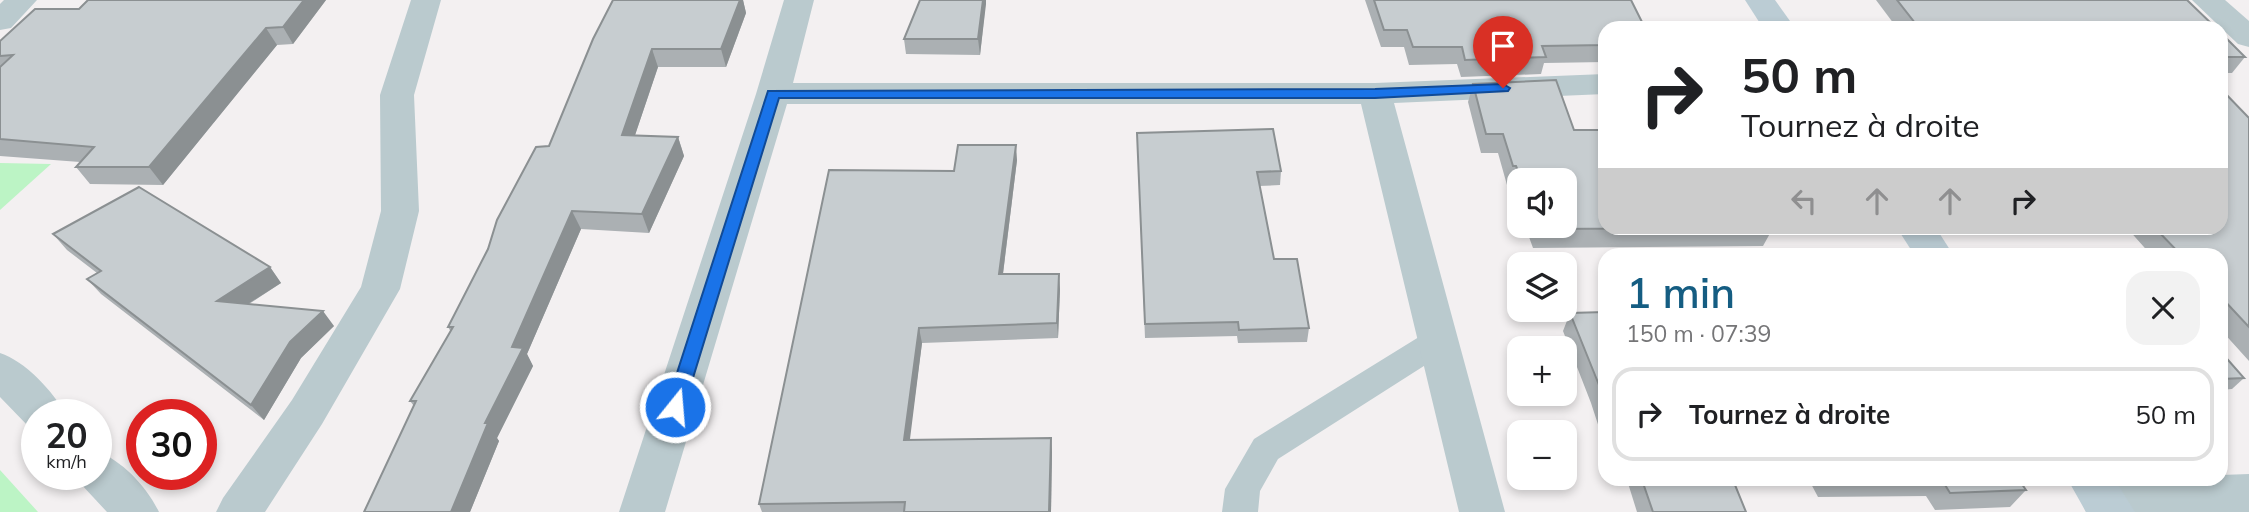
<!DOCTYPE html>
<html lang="fr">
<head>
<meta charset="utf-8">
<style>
	body { margin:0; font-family:Mulish,sans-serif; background:#f2f2f2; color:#202124; height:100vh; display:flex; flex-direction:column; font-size:26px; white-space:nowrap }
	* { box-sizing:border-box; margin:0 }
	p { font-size:23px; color:#757577 }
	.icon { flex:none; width:38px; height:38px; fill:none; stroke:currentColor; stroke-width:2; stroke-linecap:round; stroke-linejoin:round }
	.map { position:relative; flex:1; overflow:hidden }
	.drawer { position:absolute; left:1598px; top:248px; width:630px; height:238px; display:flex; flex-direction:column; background:#fff; border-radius:21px; box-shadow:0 4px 10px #0003 }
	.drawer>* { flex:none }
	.banner { position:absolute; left:1598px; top:21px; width:630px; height:214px; border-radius:21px; box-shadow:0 4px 10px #0003; background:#fff; color:#202124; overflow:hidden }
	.fabs { position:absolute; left:1507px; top:168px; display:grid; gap:14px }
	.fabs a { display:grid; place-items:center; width:70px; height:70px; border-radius:14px; background:#fff; box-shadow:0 4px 10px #0003; font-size:35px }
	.speed { position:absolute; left:21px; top:399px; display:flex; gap:14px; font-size:35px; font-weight:700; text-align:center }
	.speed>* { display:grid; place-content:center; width:91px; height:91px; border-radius:50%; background:#fff; box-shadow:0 4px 10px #0003; line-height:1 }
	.speed small { font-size:18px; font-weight:400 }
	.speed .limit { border:10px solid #d22; background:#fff; color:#111 }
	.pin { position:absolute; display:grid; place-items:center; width:60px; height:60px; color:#fff; margin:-72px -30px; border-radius:50% 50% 50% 0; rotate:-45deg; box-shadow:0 0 7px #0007 }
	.pin .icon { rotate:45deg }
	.me { position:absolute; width:77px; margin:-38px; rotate:17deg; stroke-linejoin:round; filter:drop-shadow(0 0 5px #0008) }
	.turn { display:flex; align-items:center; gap:24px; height:147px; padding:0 28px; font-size:32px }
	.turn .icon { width:91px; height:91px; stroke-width:2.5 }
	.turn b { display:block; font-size:49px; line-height:60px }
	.lanes { display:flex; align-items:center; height:66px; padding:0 28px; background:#0003; justify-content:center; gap:35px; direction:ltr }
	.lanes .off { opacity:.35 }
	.round { display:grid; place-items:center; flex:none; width:74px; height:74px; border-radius:21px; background:#f2f2f2 }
	.summary { display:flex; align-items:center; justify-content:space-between; height:119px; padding:0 28px }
	h1 { font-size:42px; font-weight:600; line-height:52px; color:#155d82 }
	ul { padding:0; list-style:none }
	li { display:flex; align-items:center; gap:21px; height:94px; margin:0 14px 10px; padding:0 14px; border:4px solid #e0e0e0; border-radius:21px }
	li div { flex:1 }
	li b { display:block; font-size:26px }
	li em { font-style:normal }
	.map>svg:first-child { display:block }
	.green { fill:#bcf4c5 }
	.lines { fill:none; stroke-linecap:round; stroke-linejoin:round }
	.lane { fill:#bacace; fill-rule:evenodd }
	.street { fill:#bacace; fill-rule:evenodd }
	.secondary { fill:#bbccd4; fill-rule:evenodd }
	.wall { fill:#abb0b3 }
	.shaded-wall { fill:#8b9092 }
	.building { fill:#c7cdd0; stroke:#8b9092; stroke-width:2 }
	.route { fill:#1a73e8; stroke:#114b97; stroke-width:2 }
</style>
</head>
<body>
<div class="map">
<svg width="2249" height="512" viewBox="0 0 2249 512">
	<rect width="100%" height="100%" fill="#f3f0f1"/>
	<g class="green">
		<polygon points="0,163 51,164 0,210"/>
		<polygon points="0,470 38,512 0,512"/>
	</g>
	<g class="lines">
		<polygon class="lane" points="1438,329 1449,332 1454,341 1449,350 1278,459 1260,491 1258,512 1222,512 1225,489 1254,439 1427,332"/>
		<g class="street">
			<polygon points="4,0 37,0 11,28 0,30 0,4"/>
			<polygon points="411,0 441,0 414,95 419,211 400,289 322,424 265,512 216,512 223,498 292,400 361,287 381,211 380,95"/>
			<polygon points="784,0 814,0 793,83 1375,83 1605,74 1605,94 1394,103 1505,512 1459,512 1361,104 787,104 665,512 619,512 756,94"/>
			<polygon points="2192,0 2225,0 2249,21 2249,47 2238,44"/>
			<path d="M0,353C25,361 53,391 66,415H37V430L29,427L0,397Z"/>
			<path d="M96,451C122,460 147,487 159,512H107L80,483L76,474H96Z"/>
			<polygon points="2249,474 2249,512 2086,512 2080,499 2087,485 2102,480 2221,480 2221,475"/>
		</g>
		<g class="secondary">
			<polygon points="1745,0 1775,0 1795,28 1763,28"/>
			<polygon points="1897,228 1936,228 1954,256 1915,256"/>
			<polygon points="2068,480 2115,480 2135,512 2086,512"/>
		</g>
	</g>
	<g class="wall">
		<polygon points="326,0 293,44 277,45 163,185 90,184 76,167 80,162 0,156 0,41 79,9"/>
		<polygon points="613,0 743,0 746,13 726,67 658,67 635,135 678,137 684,156 649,233 581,229 527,354 533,366 497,438 499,441 470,512 364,512 414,406 410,401 451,332 448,327 549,146"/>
		<polygon points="920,0 986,0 980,55 906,54 904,39"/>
		<polygon points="1365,0 1631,0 1605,28 1605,62 1544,63 1541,74 1461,77 1457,64 1409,65 1404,47 1381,47"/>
		<polygon points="1876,0 2187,0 2216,28 1897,28"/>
		<polygon points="2221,33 2245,57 2232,73 2221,73"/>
		<polygon points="1473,84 1574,130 1773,228 1763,246 1533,248 1525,226 1564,226 1564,180 1519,180 1519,209 1510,185 1507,185 1498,153 1481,153 1468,102"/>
		<polygon points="2249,118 2249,361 2221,330 2221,256 2152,256 2127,228 2221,228"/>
		<polygon points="1137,133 1281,171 1280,185 1259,186 1274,259 1309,328 1307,342 1238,343 1237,336 1145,338"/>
		<polygon points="1017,160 1003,274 1060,289 1058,338 922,343 909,440 1051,438 1052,452 1051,512 762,512 759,504 954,171"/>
		<polygon points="53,234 270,267 281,283 249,304 334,326 301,358 264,420 101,294 87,279 97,273 67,250"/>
		<polygon points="1605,312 1605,446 1591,403 1563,331 1570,313"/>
		<polygon points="2221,352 2244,378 2232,389 2221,390"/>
		<polygon points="1627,480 1733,480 1746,512 1637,512"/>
		<polygon points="1809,480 2019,480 2026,490 2010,507 1935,510 1926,496 1818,497"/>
	</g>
	<g class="shaded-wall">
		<polygon points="304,0 326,0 293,44 283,27"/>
		<polygon points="740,0 743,0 746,13 726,67 721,49"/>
		<polygon points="983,0 986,0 986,4 980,55 978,39"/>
		<polygon points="266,28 277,45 163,185 149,167"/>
		<polygon points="652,49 658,67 629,153 622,135"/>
		<polygon points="678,137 684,156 649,233 642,214"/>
		<polygon points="1016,145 1017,160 1001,289 999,274"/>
		<polygon points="572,211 581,229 527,354 533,366 497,438 499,441 470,512 451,512 485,423 512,347"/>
		<polygon points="270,267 281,283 229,316 217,301"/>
		<polygon points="1059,274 1060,289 1058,338 1057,323"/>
		<polygon points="323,311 334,326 301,358 264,420 251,405 290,342"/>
		<polygon points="919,328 922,343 908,455 904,440"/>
		<polygon points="1051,438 1052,452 1051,512 1049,512"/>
	</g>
	<g class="building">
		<polygon points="88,0 304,0 283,27 266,28 149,167 76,167 94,147 0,139 0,67 13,55 0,56 0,41 35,9 79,9"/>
		<polygon points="613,0 740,0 721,49 652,49 622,135 678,137 642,214 572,211 512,347 523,348 485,423 488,423 451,512 364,512 416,401 410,401 453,327 448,327 488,249 497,220 536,147 549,146 593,39"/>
		<polygon points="920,0 983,0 978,39 904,39"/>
		<polygon points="1374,0 1631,0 1645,28 1605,28 1605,45 1542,46 1546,57 1465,60 1462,47 1413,47 1407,30 1384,30"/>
		<polygon points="1897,0 2187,0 2216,28 1919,28"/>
		<polygon points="2221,33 2245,57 2221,57"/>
		<polygon points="1556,80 1574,130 1605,130 1605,228 1746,228 1539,229 1538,226 1564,226 1564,180 1522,180 1516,166 1513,166 1503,134 1486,134 1473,84"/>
		<polygon points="2221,89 2249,118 2249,327 2221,297 2221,256 2182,256 2155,228 2221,228"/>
		<polygon points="1273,129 1281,171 1257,172 1274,259 1297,259 1309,328 1239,330 1238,322 1145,324 1137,133"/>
		<polygon points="958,145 1016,145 999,274 1059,274 1057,323 919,328 904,440 1051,438 1049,512 904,512 905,502 759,504 829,170 954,171"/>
		<polygon points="139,187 270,267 217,301 323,311 290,342 251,405 87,279 101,271 53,234"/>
		<polygon points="1605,312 1605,402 1599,385 1570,313"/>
		<polygon points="2221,352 2244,378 2221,379"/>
		<polygon points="1642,480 1733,480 1746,512 1653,512"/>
		<polygon points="1942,480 2019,480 2026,490 1950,493"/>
	</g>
	<polygon class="route" points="1503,84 1510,88 1508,91 1375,98 779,98 684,407 681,412 675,415 668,412 666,407 768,91 1375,89"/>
</svg>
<div class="fabs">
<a><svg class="icon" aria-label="sound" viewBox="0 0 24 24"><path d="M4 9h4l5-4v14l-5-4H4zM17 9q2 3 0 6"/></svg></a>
<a><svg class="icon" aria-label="layers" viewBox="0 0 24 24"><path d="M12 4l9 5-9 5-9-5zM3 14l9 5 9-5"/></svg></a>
<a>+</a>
<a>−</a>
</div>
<div class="speed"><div>20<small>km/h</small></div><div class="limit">30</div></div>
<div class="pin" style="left:1503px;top:88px;background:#d93025"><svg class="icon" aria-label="arrive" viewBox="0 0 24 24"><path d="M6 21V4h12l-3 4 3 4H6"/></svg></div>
<svg class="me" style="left:675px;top:407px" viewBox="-20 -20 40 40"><circle r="17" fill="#1a73e8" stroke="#fff" stroke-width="3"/><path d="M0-11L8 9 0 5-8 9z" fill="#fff"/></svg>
<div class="banner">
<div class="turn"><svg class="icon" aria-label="right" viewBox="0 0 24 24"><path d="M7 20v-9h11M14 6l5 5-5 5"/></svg><div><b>50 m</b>Tournez à droite</div></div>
<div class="lanes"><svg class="icon off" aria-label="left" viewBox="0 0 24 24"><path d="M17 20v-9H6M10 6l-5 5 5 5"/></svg><svg class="icon off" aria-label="ahead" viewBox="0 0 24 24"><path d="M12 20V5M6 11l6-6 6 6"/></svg><svg class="icon off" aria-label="ahead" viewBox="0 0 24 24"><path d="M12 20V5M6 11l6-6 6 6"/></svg><svg class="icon" aria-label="right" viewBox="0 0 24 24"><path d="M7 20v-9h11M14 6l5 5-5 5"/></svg></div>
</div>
<section class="drawer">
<div class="summary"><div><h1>1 min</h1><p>150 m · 07:39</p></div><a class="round"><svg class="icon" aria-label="close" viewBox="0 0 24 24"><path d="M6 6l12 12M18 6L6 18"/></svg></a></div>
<ul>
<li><svg class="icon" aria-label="right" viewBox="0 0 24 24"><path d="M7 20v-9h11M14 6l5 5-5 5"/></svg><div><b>Tournez à droite</b></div><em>50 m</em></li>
</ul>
</section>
</div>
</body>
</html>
